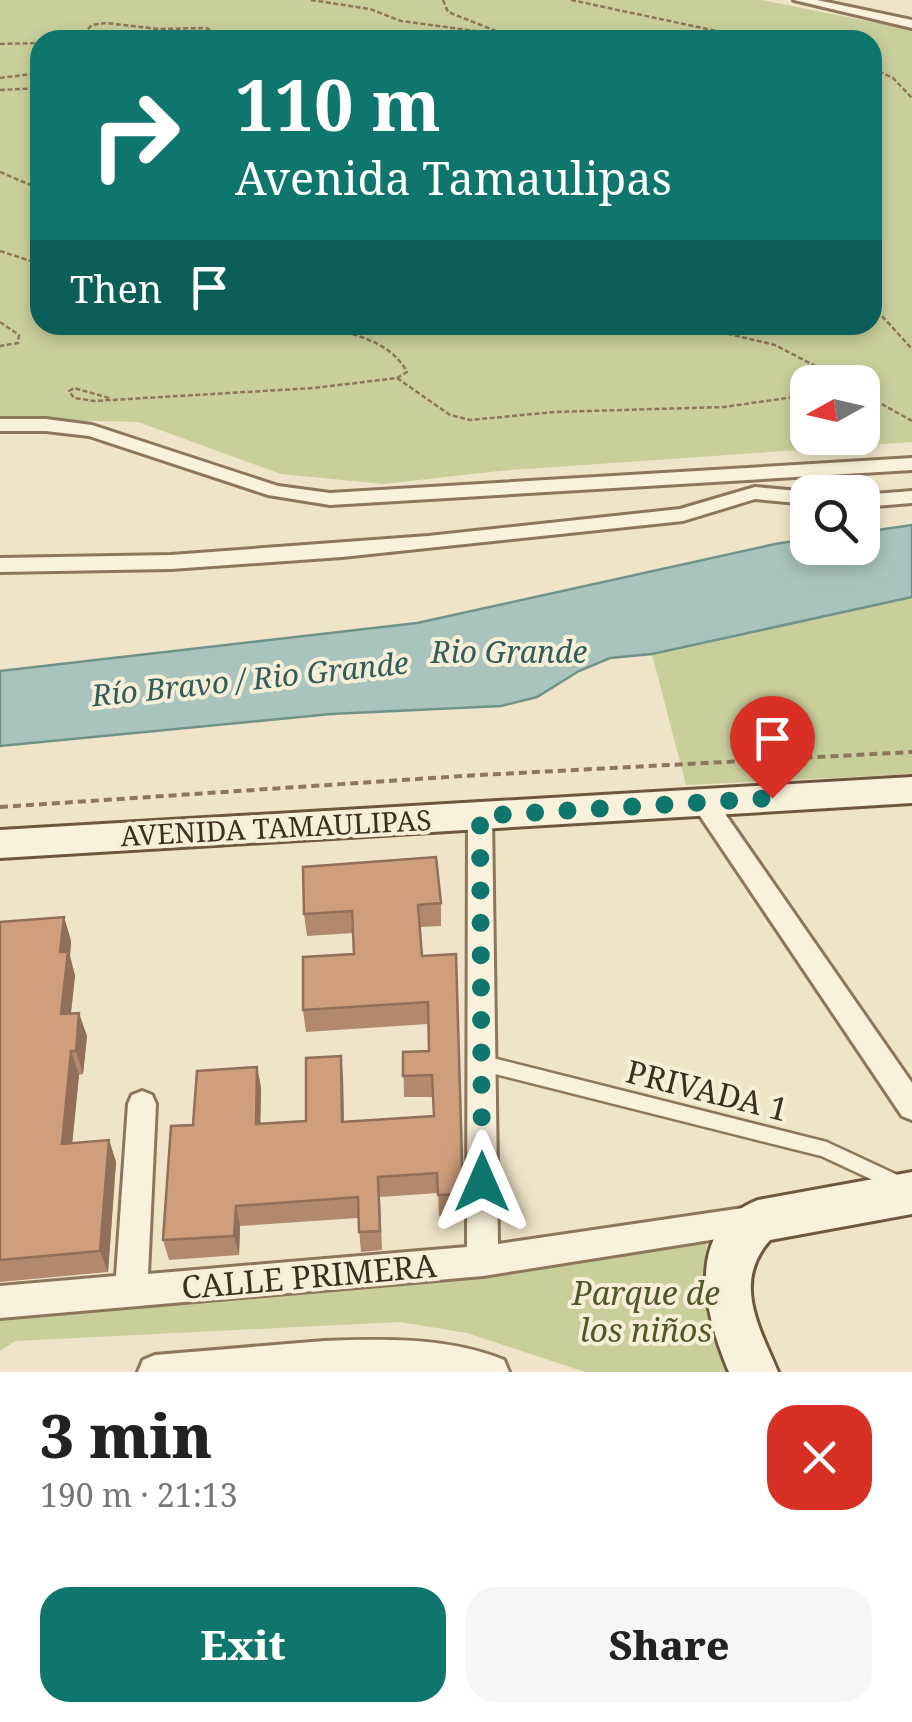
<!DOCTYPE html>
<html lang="en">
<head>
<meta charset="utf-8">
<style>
	body { margin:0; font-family:"Noto Serif",serif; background:#f6f6f6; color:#222; height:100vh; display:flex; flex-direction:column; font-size:38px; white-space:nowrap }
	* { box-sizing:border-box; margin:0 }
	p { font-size:32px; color:#767676 }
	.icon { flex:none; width:55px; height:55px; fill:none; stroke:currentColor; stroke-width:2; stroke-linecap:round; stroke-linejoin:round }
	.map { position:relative; height:1372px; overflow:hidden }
	.sheet { display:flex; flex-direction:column; background:#fff; flex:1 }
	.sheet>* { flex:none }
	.banner { position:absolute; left:30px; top:30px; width:852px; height:305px; border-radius:30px; box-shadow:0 5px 15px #0003; background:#0f766e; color:#fff; overflow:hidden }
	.needle { width:65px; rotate:262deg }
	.buttons { position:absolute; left:790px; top:365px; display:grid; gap:20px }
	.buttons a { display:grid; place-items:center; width:90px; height:90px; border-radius:20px; background:#fff; box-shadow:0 5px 15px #0003; font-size:50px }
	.pin { position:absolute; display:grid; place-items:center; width:85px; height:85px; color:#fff; margin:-102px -42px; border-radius:50% 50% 50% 0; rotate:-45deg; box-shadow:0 0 10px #0007 }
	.pin .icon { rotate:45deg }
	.me { position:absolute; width:110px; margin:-55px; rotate:0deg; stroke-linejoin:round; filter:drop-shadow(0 0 8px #0008) }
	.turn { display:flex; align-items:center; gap:35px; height:210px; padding:0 40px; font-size:45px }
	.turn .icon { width:130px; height:130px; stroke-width:2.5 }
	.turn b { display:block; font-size:70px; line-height:85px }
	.then { display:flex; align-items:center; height:95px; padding:0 40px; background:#0003; gap:20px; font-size:38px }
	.round { display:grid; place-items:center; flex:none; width:105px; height:105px; border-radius:30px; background:#f6f6f6 }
	.headline { display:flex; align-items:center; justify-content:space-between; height:170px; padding:0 40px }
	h1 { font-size:60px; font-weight:800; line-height:75px }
	.primary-button { display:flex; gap:20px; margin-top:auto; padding:20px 40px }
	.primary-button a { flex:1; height:115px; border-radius:30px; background:#0f766e; color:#fff; font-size:40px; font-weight:800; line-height:115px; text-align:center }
	.primary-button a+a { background:#f6f6f6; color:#222 }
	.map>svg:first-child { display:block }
	.green { fill:#c9cf9b; fill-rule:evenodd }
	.water { fill:#a9c4bc; stroke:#6f938a; stroke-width:2.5 }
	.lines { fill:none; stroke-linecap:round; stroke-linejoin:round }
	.lane-casing { stroke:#8d765c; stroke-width:20 }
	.street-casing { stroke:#8d765c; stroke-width:6 }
	.secondary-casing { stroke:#6f573f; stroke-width:6 }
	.path-far1 { stroke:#8d765c; stroke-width:2.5; stroke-dasharray:5 2.5; stroke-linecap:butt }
	.path { stroke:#8d765c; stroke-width:4; stroke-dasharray:8 5; stroke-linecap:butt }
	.lane { stroke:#faf1dc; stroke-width:15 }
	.street { fill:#faf1dc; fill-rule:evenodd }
	.secondary { fill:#faf1dc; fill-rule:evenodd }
	.wall { fill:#b2896c }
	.shaded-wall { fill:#916f58 }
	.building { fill:#cf9f7d; stroke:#916f58; stroke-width:2.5 }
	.route { stroke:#0f766e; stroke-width:18; stroke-dasharray:0 32.4 }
	.labels { text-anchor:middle; stroke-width:8; stroke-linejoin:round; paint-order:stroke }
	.street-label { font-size:28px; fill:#3d2e20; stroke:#f7eed8 }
	.water-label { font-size:30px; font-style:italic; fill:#2f5d5a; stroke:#f7eed8 }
	.near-street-label { font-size:32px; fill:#3d2e20; stroke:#f7eed8 }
	.near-park-label { font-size:32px; font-style:italic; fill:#4d5a26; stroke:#f7eed8 }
</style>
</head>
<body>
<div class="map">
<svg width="912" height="1372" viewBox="0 0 912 1372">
	<rect width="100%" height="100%" fill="#f0e4c8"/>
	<g class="green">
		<path d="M0,0H762L912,30V442L499,471L383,484L281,474L138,422L0,419ZM40,40H872V325H40ZM808,382H862V438H808Z"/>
		<polygon points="912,597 912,774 686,785 652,654"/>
		<path d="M707,1243C699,1290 706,1330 727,1372H585L467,1333L400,1322L15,1341L0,1351V1316L462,1279Z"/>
	</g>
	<polygon class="water" points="912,525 912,597 652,654 610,658 579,671 537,697 501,706 331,714 0,746 0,671 417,623 775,544 807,539 808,548 862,548 863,532"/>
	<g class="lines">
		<g class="lane-casing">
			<polyline id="lane" points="482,1063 824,1149 912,1190"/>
		</g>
		<g class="street-casing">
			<g id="street">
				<polygon points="794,0 817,0 912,20 912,28"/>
				<polygon points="0,419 46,419 92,425 278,486 330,493 912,458 912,470 330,505 268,495 89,436 46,431 0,431"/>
				<polygon points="755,487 810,492 808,504 755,499 683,521 342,557 171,569 0,572 0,558 171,555 428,536 680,509"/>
				<polygon points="912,491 912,503 862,507 862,495"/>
				<polygon points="703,792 712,795 912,1083 912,1120 902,1116 694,807 691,801 694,795"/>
				<polygon points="480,807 489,809 492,816 498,1244 750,1207 761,1212 765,1222 761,1232 483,1276 0,1318 0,1286 116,1276 128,1104 132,1095 142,1091 152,1095 156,1104 148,1274 467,1247 468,816 471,809"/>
				<path d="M324,1341C383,1339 448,1337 504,1360L509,1372H138L143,1360L155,1355Z"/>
			</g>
		</g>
		<g class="secondary-casing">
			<g id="secondary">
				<polygon points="912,777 912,803 0,858 0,830"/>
				<path d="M912,1172V1214L770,1240C732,1282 759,1327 778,1372H729C705,1315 682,1230 758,1200Z"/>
			</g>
		</g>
		<g class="path-far1">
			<polyline points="311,0 370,9 401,21 512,36"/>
			<polyline points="443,0 448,12 496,31"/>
			<polyline points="571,0 759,40"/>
			<polyline points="510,35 533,40"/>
			<polyline points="69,40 80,37 92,25 106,23 158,29 206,28 231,40"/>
			<polyline points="0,44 40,43"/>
			<polyline points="872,68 893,78 912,98"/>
			<polyline points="0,78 40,73"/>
			<polyline points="0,90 40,88"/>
			<polyline points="0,172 40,189"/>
			<polyline points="0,251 40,264"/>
			<polyline points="872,305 912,349"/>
			<polyline points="0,322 19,335 18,343 0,346"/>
			<polyline points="691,325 775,345 846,382"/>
			<polyline points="397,378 450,415 470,420 554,412 724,407 808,395"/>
			<polyline points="862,393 912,421"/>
			<path d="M109,398L74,388L69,391L74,398L94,401L314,388L397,378L407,372C390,340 353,335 321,325"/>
		</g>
		<polyline class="path" points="0,807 462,776 912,752"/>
		<use href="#lane" class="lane"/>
		<use href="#street" class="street"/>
		<use href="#secondary" class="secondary"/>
	</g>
	<g class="wall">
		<polygon points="441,903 441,926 420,927 422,956 463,1194 463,1215 439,1216 438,1193 380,1197 382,1250 361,1252 358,1218 240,1226 239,1255 169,1260 163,1240 193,1125 257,1067 261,1088 260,1124 306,1121 343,1077 344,1121 434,1116 433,1097 404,1097 403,1052 429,1051 428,1024 306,1032 303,1010 354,954 353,933 307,936 304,914"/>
		<polygon points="64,917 71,941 70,956 75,976 71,1013 87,1036 83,1074 79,1075 72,1143 109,1140 116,1162 108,1272 0,1282 0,922"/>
	</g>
	<g class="shaded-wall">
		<polygon points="64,917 71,941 70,956 75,976 68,1038 61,1014 60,952"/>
		<polygon points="79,1013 87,1036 83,1074 76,1051"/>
		<polygon points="71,1051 79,1075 70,1166 62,1144"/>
		<polygon points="341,1056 343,1077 344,1142 342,1122"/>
		<polygon points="257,1067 261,1088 260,1145 256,1124"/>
		<polygon points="109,1140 116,1162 108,1272 100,1251"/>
		<polygon points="236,1206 240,1226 239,1255 234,1236"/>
	</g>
	<g class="building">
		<polygon points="436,857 441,903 418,905 422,956 456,954 463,1194 438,1195 437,1173 378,1177 380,1231 359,1232 358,1197 236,1206 234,1236 163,1240 171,1126 193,1125 197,1071 257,1067 256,1124 306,1121 306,1058 341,1056 342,1122 434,1116 432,1075 403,1076 403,1052 429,1051 428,1002 303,1010 303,957 354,954 352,911 304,914 303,867"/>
		<polygon points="64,917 60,952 68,952 61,1014 79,1013 76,1051 71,1051 62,1144 109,1140 100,1251 0,1260 0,922"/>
	</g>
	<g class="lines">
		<polyline class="route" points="482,1182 480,816 772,798"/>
	</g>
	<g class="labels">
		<g class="street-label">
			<text transform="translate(276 828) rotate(-3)" y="10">AVENIDA TAMAULIPAS</text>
		</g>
		<g class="water-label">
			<text x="509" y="663">Rio Grande</text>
			<text transform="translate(250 680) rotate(-6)" y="10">Río Bravo / Rio Grande</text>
		</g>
		<g class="near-street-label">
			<text transform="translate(707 1091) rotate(14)" y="11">PRIVADA 1</text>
			<text transform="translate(309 1277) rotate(-5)" y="11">CALLE PRIMERA</text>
		</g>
		<g class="near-park-label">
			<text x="646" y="1305">Parque de<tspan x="646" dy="37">los niños</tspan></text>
		</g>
	</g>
</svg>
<div class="buttons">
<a><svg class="needle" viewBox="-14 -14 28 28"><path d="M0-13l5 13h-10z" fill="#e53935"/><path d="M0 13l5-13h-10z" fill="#767676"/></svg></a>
<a><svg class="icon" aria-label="search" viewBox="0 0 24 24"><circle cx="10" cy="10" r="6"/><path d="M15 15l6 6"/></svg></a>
</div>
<div class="pin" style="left:772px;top:798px;background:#d93025"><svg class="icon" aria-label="arrive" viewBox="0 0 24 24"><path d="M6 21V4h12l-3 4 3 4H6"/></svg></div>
<svg class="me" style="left:482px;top:1182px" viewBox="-20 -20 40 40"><path d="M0-17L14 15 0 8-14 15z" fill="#0f766e" stroke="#fff" stroke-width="4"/></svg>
<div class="banner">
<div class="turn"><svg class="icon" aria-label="right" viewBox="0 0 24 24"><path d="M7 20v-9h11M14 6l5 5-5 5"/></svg><div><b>110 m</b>Avenida Tamaulipas</div></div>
<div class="then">Then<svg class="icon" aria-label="arrive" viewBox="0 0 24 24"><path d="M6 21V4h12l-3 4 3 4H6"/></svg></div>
</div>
</div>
<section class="sheet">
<div class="headline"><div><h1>3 min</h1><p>190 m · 21:13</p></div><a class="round" style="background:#d93025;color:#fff"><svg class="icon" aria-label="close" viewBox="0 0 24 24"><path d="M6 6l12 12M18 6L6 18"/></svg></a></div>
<div class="primary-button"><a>Exit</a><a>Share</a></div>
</section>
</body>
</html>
